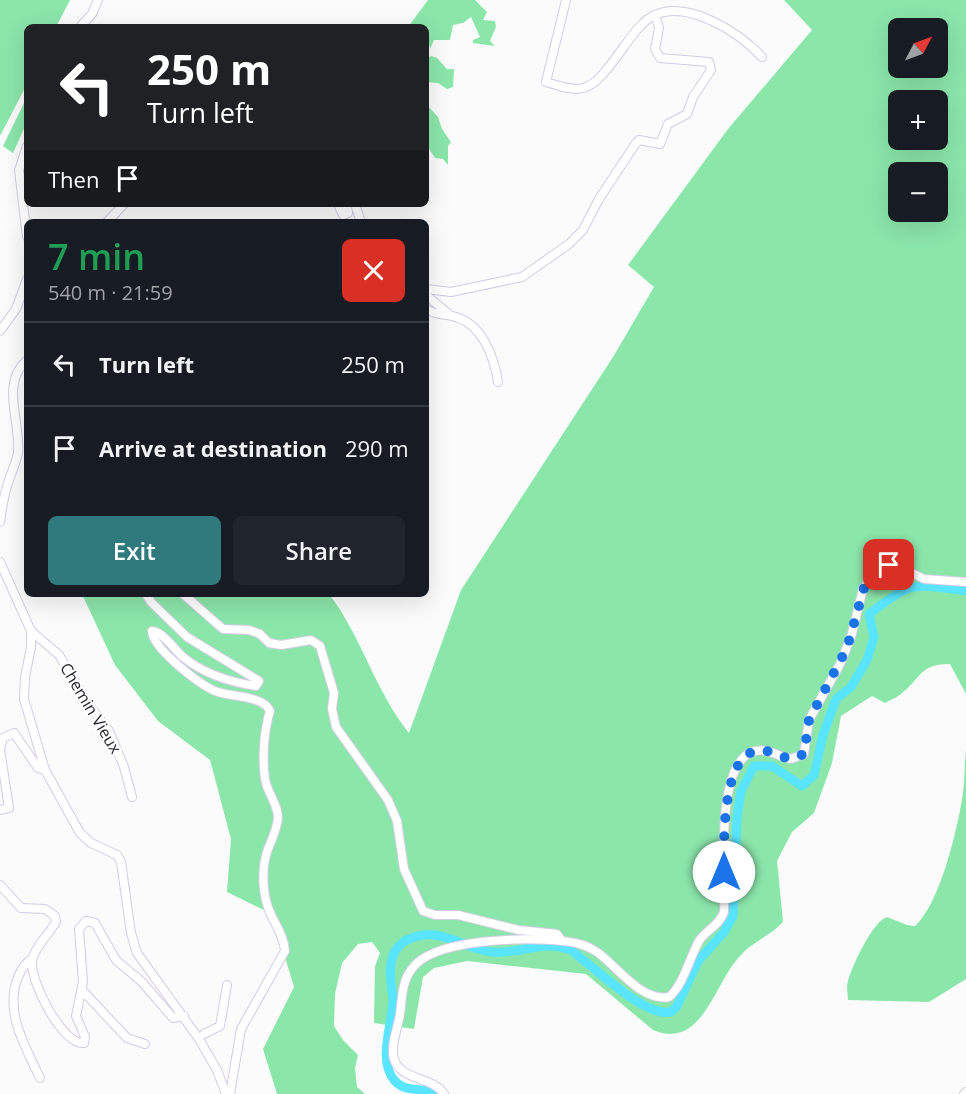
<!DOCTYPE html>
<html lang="en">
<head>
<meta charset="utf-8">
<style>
	body { margin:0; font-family:"Open Sans",sans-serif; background:#20242c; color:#f1f3f6; height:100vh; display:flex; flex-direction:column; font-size:22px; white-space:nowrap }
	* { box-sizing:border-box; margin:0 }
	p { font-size:20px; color:#9ea1a6 }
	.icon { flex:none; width:33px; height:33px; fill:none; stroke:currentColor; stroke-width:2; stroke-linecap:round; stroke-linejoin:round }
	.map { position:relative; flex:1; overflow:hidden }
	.side { position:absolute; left:24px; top:219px; width:405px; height:378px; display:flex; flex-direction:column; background:#171b24; border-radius:9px; box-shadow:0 6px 24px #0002 }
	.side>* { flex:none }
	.banner { position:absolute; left:24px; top:24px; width:405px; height:183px; border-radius:9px; box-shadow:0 6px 24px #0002; background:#202124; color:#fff; overflow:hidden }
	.needle { width:39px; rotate:49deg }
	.tools { position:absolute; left:888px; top:18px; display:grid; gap:12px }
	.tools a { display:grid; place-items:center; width:60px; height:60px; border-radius:9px; background:#171b24; box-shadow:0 6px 24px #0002; font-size:30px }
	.pin { position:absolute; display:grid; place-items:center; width:51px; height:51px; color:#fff; margin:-26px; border-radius:12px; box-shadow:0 3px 9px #0006 }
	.me { position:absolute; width:66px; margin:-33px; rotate:0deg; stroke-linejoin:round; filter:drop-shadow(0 0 4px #0008) }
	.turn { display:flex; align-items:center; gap:21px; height:126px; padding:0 24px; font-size:27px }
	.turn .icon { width:78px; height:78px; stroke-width:2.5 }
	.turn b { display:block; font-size:42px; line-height:51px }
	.then { display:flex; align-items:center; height:57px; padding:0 24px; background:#0003; gap:12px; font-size:22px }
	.round { display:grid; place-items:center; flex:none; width:63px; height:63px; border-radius:9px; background:#20242c }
	.summary { display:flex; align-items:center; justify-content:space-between; height:102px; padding:0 24px }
	h1 { font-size:36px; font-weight:600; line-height:45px; color:#1e9e55 }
	.cta { display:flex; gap:12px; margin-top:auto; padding:12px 24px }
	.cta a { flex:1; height:69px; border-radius:9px; background:#30797d; color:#fff; font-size:24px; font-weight:600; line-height:69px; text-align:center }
	.cta a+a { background:#20242c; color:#f1f3f6 }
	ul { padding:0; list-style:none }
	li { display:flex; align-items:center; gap:18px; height:84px; padding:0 24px; border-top:2px solid #363941 }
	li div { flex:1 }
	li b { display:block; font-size:22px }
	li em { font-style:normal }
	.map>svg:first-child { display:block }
	.green { fill:#8be6aa; fill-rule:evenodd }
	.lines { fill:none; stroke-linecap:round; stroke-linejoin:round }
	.river { stroke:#58e5fd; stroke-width:9 }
	.minor-casing { stroke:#d3cbe6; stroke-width:10 }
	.minor { stroke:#fff; stroke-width:8 }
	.route { stroke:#1a73e8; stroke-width:10; stroke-dasharray:0 18 }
	.labels { text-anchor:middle; stroke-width:5; stroke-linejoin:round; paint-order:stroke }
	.street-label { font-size:16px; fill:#211e28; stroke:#fff }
</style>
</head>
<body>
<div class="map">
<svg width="966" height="1094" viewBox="0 0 966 1094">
	<rect width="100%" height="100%" fill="#fbfbfb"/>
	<g class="green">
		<polygon points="0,0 70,0 56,27 27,27 27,84 0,136"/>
		<polygon points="428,0 475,0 487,12 483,20 495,21 496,27 490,41 495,46 473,43 473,40 480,37 471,17 463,23 453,25 450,40 434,40 430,49 426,27 408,27"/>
		<path d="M784,0H966V694L950,664C920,664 922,677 902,693C898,697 890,700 885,703L872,696L841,716L832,763L814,813L792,832L777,861L783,922C769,937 755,940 741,955C714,982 703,1051 653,1030L586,974L467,961L434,968L423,977L414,1029L374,1023L375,966L380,953L372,942L358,944L342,963L335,994L334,1026L343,1040L358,1055L355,1068L357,1087L365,1094H277L263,1049L294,987L272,914L227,892L231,839L210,760L158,721L115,665L82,594H329C362,637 375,691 409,733L461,590L613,357L654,287L628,265L728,129L812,30ZM898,28H938V68H898ZM898,100H938V140H898ZM898,172H938V212H898Z"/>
		<polygon points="431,56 437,58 447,69 454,69 453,87 447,89 438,83 426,82 426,59"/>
		<polygon points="24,103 27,104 27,122 13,153 3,146"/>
		<polygon points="426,104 438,117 442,129 451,142 448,146 448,165 443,159 435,158 426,144"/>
		<path d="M966,750V979L929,1002L848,1000C848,993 846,987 848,981C852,966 873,921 887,917L907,925L915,926C939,904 955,838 961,805C965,788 964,768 966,750Z"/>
	</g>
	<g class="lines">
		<path class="river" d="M435,1094C421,1086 406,1094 394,1080C377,1059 393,1023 393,1000C392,986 388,972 392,959C394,950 401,942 409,939C439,925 463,949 492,952C517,955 542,940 568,949C574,951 579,957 583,960C603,975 646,1017 671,1012L677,1006L698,961L724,932L733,916L737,817L741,791L754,766H772L802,786L814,775L823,735L836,699L851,687L867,660L874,637L869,614C914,580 911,584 966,591"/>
		<g class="minor-casing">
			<g id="minor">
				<path d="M655,15C688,0 739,32 762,57"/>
				<polyline points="80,27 92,14 98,0"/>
				<polyline points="27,146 19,170 27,237"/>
				<polyline points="338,204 343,215 348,213 347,204"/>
				<polyline points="355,204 361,222"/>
				<polyline points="107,222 124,204"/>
				<path d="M426,289L451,292L522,277L569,244L583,230L599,199L636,143L639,140L660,144L668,124L687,114L693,97L711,70L709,62L660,58L655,49L659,28L655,15C631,24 608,83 583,88C572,91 556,85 546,82L566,0"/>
				<polyline points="426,295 450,315"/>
				<path d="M426,309C435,315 443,314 452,316C482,322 494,357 498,382"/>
				<polyline points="0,331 16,309 27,279"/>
				<path d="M0,522C2,508 4,493 9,480C12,471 16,463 18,453C21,422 0,383 27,360"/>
				<polyline points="0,562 31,631 31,647 25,677 24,699 45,770 80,833 91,843 117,855 121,862 131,933 137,953 199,1039 217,1070 226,1094"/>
				<path d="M146,594L151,602L187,637L259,681L256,686C229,682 204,674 183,657C175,650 162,631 152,631C152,648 199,684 215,691C229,697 263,695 270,711C264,730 262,759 265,779C267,793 278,803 278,818C277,829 272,839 268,849C262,865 262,887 267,904C271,920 284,933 285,951L241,1029L230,1094"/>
				<polyline points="183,594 223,629 249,630 260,634 269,643 281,645 311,640 320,646 334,693 332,709 336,727 388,800 397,821 404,869 423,911 435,915 458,915 519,930 557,934 561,940"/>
				<polyline points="31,631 59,655 89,705 109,731 124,767 132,797"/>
				<polyline points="0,810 9,808 0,749 3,738 14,733 38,768 45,770"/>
				<path d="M0,885L21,908L45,909L55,916L56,922C49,934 34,948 32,961C30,982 63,1046 84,1043L85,1037L76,1016L83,982L79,929L86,921L95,923L116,960L142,982L173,1018L184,1016"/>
				<path d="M32,959C26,962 21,970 18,977C4,1012 25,1046 40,1078"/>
				<polyline points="82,990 127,1038 145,1044"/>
				<polyline points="204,1034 220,1026 227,985"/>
				<path d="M444,1094C432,1076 401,1081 394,1059C390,1045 398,1028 400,1014C402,999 402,982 411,970C431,938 527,937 563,941C575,942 587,945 597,952C617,966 641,1002 669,997C684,984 689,959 699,941C706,930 720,925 724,912C726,880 713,761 755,751C768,748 779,757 791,759L804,754L809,720L840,664L851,637L863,589L876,570L896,565L924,579L966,582"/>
				<polyline points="964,1094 966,1092"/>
			</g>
		</g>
		<use href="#minor" class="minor"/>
	</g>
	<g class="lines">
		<path class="route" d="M724,872C724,845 721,760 755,751C768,748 779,757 791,759L804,754L809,720L847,648L866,581L876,570L889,565"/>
	</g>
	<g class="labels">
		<g class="street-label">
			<text transform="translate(91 708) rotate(59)" y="6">Chemin Vieux</text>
		</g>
	</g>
</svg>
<div class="tools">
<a><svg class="needle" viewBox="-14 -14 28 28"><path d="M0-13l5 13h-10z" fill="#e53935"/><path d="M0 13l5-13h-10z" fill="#9ea1a6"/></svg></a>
<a>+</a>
<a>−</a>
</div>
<div class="pin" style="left:889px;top:565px;background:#d93025"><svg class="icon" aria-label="arrive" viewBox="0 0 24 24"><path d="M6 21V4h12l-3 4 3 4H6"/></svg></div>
<svg class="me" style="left:724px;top:872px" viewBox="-20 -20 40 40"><circle r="19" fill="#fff"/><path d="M0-13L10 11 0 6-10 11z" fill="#1a73e8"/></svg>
<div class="banner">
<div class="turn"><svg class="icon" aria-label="left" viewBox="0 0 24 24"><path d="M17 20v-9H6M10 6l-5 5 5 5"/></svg><div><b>250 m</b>Turn left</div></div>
<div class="then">Then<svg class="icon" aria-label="arrive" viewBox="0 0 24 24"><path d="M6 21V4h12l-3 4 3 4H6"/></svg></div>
</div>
<section class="side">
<div class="summary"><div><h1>7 min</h1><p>540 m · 21:59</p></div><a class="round" style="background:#d93025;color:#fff"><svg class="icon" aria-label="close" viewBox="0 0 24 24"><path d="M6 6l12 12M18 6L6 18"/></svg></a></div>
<ul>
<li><svg class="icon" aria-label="left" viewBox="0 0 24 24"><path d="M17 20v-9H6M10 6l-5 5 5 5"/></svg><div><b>Turn left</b></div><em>250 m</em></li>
<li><svg class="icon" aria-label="arrive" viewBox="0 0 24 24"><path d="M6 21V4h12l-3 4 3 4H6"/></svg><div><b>Arrive at destination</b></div><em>290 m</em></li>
</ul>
<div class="cta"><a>Exit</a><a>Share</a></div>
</section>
</div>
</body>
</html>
